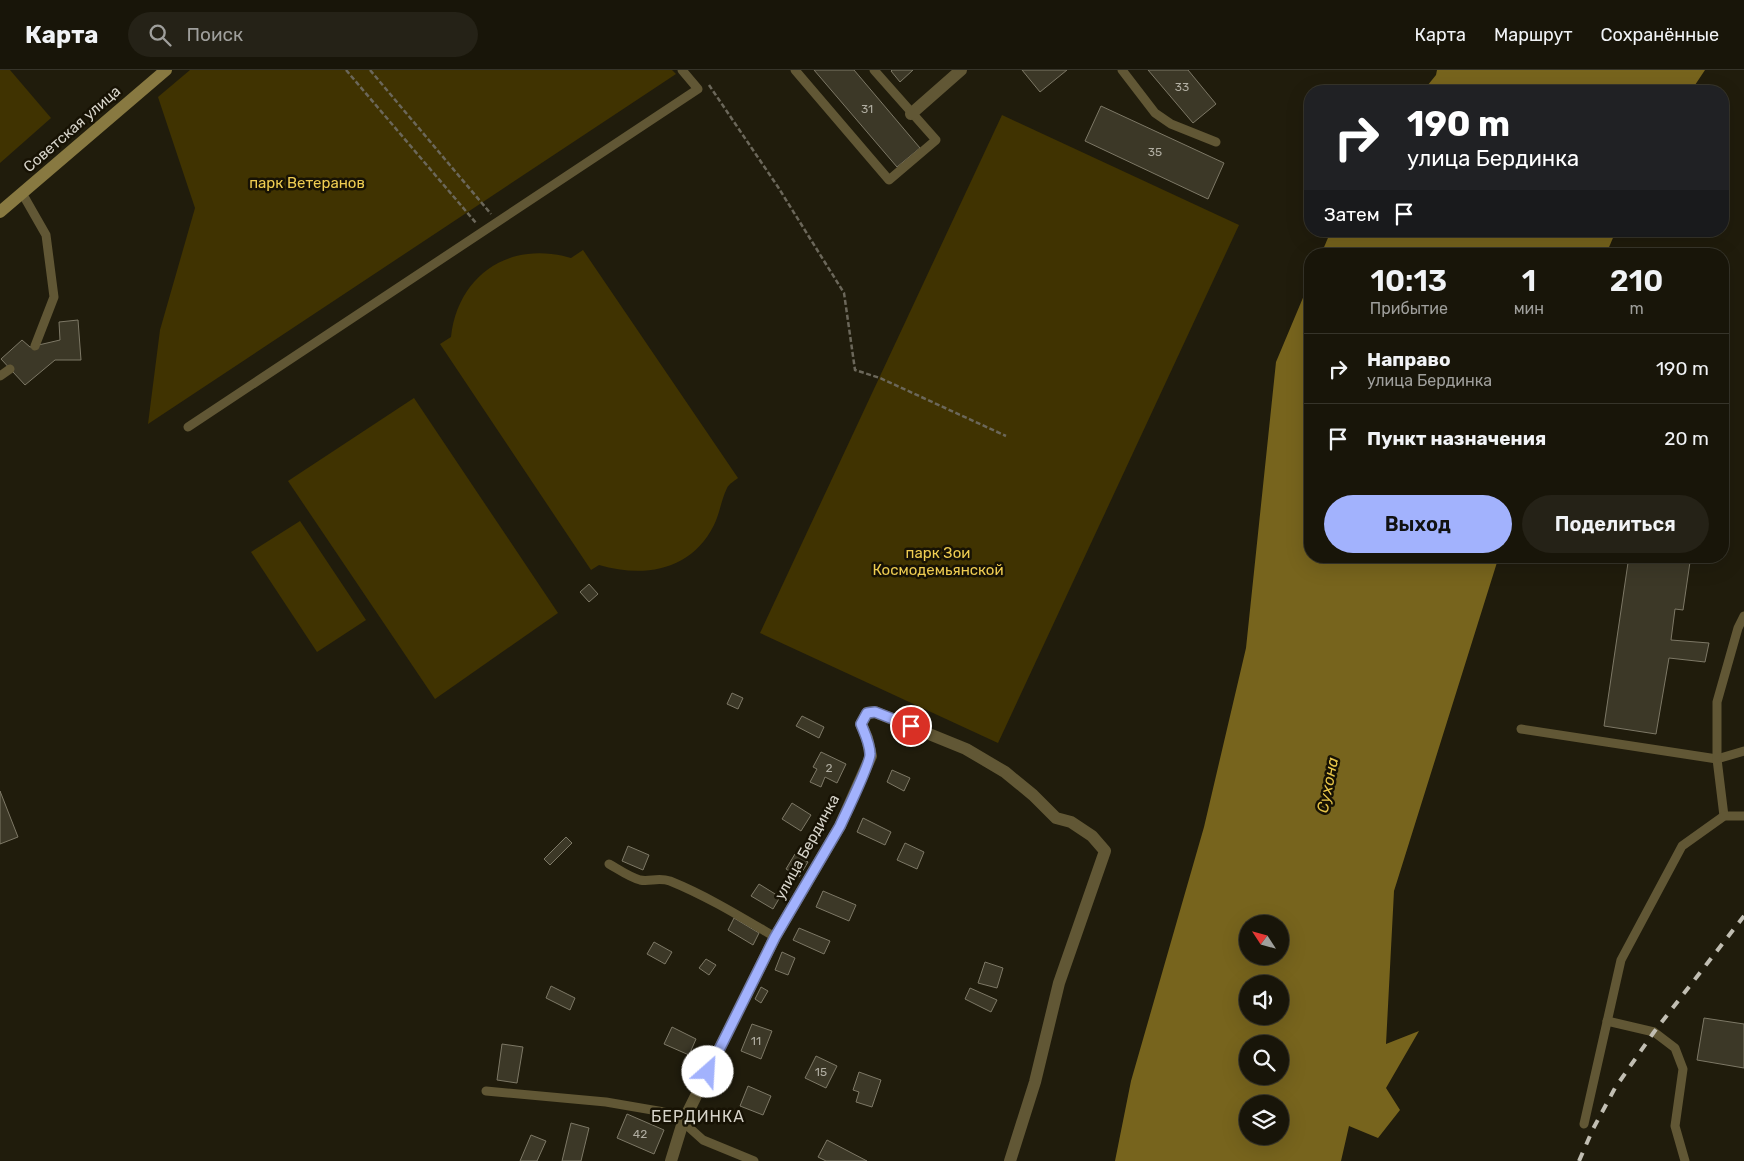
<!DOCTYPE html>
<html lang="ru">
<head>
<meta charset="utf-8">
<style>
	body { margin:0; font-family:Rubik,sans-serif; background:#252217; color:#f1f3f6; height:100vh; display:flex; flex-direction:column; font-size:19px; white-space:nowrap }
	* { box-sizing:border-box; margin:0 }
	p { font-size:16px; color:#9f9f9c }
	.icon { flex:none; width:28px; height:28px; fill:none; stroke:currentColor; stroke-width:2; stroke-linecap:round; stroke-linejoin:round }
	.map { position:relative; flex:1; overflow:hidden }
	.panel { position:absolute; left:1304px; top:178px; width:425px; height:315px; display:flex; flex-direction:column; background:#181509; border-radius:20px; box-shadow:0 5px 20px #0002,0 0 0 1px #36342a }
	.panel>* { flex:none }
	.guide { position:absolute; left:1304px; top:15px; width:425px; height:152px; border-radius:20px; box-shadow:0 5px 20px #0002,0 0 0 1px #36342a; background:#202124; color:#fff; overflow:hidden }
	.needle { width:32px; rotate:306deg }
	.tools { position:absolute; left:1239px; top:845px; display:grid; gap:10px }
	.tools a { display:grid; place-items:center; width:50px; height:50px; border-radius:50%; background:#181509; box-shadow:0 5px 20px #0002,0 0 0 1px #36342a; font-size:25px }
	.pin { position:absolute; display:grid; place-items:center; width:42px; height:42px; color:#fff; margin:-21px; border:2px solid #fff; border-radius:50%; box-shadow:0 1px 5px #0007 }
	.me { position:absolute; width:55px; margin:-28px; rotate:26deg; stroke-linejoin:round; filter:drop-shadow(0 0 4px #0008) }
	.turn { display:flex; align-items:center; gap:18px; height:105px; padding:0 20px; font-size:22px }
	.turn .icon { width:65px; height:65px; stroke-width:2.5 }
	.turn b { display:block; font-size:35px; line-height:42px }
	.then { display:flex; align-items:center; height:48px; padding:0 20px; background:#0003; gap:10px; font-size:19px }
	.eta { display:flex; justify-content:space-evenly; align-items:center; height:85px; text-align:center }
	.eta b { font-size:30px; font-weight:600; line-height:35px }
	.action { display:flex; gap:10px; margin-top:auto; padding:10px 20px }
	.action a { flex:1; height:58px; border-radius:30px; background:#a2b2fd; color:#111; font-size:20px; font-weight:600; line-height:58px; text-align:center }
	.action a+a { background:#252217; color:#f1f3f6 }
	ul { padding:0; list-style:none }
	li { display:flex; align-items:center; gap:15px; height:70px; padding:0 20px; border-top:1px solid #36342a }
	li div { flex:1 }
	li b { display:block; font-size:19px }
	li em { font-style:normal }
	header { display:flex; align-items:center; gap:30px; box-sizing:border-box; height:70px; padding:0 25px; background:#181509; border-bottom:1px solid #36342a }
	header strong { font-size:24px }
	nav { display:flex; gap:28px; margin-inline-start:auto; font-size:18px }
	.search { width:350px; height:45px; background:#252217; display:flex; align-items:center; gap:12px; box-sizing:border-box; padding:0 18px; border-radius:28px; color:#9f9f9c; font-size:19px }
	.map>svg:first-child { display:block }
	.green { fill:#403301 }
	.water { fill:#77641d; fill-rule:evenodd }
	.building { fill:#3c3827; stroke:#7d7866 }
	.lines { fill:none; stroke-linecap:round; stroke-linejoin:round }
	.path { stroke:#6b675a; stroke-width:2.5; stroke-dasharray:5 2.5; stroke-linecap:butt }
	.lane { stroke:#615735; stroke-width:9 }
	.street { stroke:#615735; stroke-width:12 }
	.secondary { stroke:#887941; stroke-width:12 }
	.rail { stroke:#c1beb3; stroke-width:4; stroke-dasharray:9 9; stroke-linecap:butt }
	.route-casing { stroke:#6974a4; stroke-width:12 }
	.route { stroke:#a2b2fd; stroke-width:9 }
	.labels { text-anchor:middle; stroke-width:5; stroke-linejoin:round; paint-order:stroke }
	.number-label { font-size:12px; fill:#b0ada1 }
	.street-label { font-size:15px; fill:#d7d4ca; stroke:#171204 }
	.park-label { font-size:15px; fill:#eecc51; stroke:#171204 }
	.water-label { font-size:16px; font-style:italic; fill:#e8c64a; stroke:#171204 }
	.neighbourhood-label { font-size:16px; letter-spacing:1px; fill:#d7d4ca; stroke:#171204 }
</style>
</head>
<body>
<header>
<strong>Карта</strong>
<div class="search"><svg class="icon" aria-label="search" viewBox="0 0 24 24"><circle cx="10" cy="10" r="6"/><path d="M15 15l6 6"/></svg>Поиск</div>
<nav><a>Карта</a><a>Маршрут</a><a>Сохранённые</a></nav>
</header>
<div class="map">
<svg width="1744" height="1091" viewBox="0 0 1744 1091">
	<rect width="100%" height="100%" fill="#201c0c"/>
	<g class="green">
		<polygon points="0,0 10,0 51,48 0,93"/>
		<polygon points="190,0 672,0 676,4 148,354 160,260 195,138 158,27"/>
		<polygon points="1002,45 1239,155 998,673 760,563"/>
		<path d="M583,180L738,408C734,411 729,414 727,418C721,430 720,443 714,455C691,501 644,508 599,495L591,500L440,274L451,267C458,204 511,170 571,188Z"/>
		<polygon points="414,328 558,543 435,629 288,411"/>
		<polygon points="300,451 366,550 317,582 251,482"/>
	</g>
	<g class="water">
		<polygon points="1437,0 1705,0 1691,21 1423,21 1436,5"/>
		<polygon points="1331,161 1616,161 1606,184 1321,184"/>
		<path d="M1310,211V486H1499L1394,821L1386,974L1419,961L1386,1018L1400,1040L1378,1068L1349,1056L1341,1091H1115L1131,1011L1204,757L1246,578L1276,292ZM1248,854H1280V886H1248ZM1248,914H1280V946H1248ZM1248,974H1280V1006H1248ZM1248,1034H1280V1066H1248Z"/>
	</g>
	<g class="building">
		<polygon points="814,0 854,0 920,78 897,97"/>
		<polygon points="892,0 913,0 900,12 891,1"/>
		<polygon points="1022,0 1067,0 1040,22"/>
		<polygon points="1148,0 1188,0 1216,34 1193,53"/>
		<polygon points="1101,36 1224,93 1208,129 1085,71"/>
		<polygon points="78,250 81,290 55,290 25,315 1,289 22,270 30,277 60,270 59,252"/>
		<polygon points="1629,486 1681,486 1681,490 1690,492 1683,540 1675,539 1671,570 1709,573 1705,592 1669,588 1656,664 1604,656"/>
		<polygon points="589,514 598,524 589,532 580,522"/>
		<polygon points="732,623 743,628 738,639 727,634"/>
		<polygon points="802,646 824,657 819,668 796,656"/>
		<polygon points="821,682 846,694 837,713 825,707 821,717 810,712 817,699 813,697"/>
		<polygon points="892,700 910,708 904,721 887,712"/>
		<polygon points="0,721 18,767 0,774"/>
		<polygon points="792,733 811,745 801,761 782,749"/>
		<polygon points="863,748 891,762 885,775 857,762"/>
		<polygon points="566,767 572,773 550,795 544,789"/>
		<polygon points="905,773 924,782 917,799 897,790"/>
		<polygon points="628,776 649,785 643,800 622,791"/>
		<polygon points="795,784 808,792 799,807 786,799"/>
		<polygon points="759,814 780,827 773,839 751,826"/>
		<polygon points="823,821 856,835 849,851 816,837"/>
		<polygon points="734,848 759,863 753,875 728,860"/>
		<polygon points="799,858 830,871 824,884 793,870"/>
		<polygon points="654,872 672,882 665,894 647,884"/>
		<polygon points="782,882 795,888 788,905 775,900"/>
		<polygon points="706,889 716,895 709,905 699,898"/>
		<polygon points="985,892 1003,898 997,918 978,913"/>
		<polygon points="551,916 575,928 570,940 546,928"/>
		<polygon points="761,917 768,921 761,933 755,929"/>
		<polygon points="970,918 997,930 991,942 965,929"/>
		<polygon points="1704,948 1744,954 1744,998 1697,990"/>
		<polygon points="752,954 772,961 761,989 741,981"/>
		<polygon points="672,957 696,969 689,985 664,974"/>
		<polygon points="502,974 523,977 517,1013 497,1010"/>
		<polygon points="816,986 837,996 826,1018 805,1008"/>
		<polygon points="859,1002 881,1010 872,1037 856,1032 859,1022 853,1020"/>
		<polygon points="748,1016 771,1026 763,1045 740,1036"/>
		<polygon points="627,1044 664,1060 654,1084 617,1068"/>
		<polygon points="571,1053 589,1058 581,1091 562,1091"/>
		<polygon points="531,1065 546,1071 537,1091 520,1091"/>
		<polygon points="827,1070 867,1091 826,1091 818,1087"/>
	</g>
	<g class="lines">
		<g class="path">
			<polyline points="346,0 476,153"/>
			<polyline points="370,0 491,144"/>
			<polyline points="709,15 778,117 844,223 855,300 880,308 1006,366"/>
		</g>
		<g class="lane">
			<polyline points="795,0 889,110 936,70 874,0"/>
			<polyline points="1122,0 1155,43 1171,54 1216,72"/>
			<polyline points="22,123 46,165 54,227 35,276"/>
			<polyline points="0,306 10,299"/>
			<polyline points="188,357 698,19 682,0"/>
			<polyline points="1521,659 1717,689 1744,681"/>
			<polyline points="1724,746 1717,689 1717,632 1738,558 1744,546"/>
			<path d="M609,794C618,799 629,807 640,810C650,812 658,807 670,811C707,826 741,847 775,867"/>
			<polyline points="1607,951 1654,962 1675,978 1683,999 1675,1056 1685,1091"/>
			<polyline points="486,1021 606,1032 664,1042 683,1052 703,1070 754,1091"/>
			<polyline points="1584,1054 1621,890 1682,776 1724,746 1744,746"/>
		</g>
		<g class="street">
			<polyline points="911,44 961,0"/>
			<polyline points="671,1091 683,1052 775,867 840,756 871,686 867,668 861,654 867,643 875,642 966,679 1005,702 1033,725 1056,748 1071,752 1092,766 1105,781 1059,913 1035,1012 1010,1091"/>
		</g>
		<polyline class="secondary" points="0,142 166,0"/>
		<polyline class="rail" points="1579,1091 1593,1059 1615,1018 1654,962 1744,846"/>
	</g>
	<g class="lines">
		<g class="route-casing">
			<path id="route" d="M708,1002L775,867L840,756C845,745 871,692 870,684C870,674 865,664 861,654L867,643L875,642L911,656"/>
		</g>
		<use href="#route" class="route"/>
	</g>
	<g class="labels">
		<g class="number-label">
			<text x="1182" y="21">33</text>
			<text x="867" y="43">31</text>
			<text x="1155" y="86">35</text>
			<text x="829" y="702">2</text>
			<text x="756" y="975">11</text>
			<text x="821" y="1006">15</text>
			<text x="640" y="1068">42</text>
		</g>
		<g class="street-label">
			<text transform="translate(72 59) rotate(-41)" y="5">Советская улица</text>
			<text transform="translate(807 777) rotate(-61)" y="5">улица Бердинка</text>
		</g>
		<g class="park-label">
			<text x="307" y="118">парк Ветеранов</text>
			<text x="938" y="488">парк Зои<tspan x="938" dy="17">Космодемьянской</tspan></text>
		</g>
		<g class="water-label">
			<text transform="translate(1327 715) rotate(-79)" y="6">Сухона</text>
		</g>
		<g class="neighbourhood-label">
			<text x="698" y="1052">БЕРДИНКА</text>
		</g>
	</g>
</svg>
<div class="tools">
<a><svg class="needle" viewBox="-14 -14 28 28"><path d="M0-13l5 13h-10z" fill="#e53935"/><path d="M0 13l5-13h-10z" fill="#9f9f9c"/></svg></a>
<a><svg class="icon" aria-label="sound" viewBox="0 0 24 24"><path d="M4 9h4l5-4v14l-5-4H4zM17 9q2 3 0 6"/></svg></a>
<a><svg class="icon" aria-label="search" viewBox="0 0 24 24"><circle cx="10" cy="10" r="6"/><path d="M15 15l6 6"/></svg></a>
<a><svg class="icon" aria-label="layers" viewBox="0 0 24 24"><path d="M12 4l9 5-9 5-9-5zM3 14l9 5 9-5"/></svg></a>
</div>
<div class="pin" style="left:911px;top:656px;background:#d93025"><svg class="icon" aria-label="arrive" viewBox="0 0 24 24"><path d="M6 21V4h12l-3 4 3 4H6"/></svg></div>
<svg class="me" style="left:708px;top:1002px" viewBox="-20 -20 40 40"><circle r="19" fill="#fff"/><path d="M0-13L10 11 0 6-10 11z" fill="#a2b2fd"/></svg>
<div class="guide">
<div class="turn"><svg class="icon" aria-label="right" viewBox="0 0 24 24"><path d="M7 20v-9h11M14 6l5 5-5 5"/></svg><div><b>190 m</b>улица Бердинка</div></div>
<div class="then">Затем<svg class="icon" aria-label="arrive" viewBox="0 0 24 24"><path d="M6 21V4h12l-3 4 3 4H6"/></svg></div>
</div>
<section class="panel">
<div class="eta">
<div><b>10:13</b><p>Прибытие</p></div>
<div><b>1</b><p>мин</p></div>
<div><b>210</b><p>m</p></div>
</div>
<ul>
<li><svg class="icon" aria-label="right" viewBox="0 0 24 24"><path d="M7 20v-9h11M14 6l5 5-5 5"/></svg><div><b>Направо</b><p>улица Бердинка</p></div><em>190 m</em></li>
<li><svg class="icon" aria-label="arrive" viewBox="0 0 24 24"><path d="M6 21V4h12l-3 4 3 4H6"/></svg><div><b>Пункт назначения</b></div><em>20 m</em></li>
</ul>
<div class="action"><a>Выход</a><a>Поделиться</a></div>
</section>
</div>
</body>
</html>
